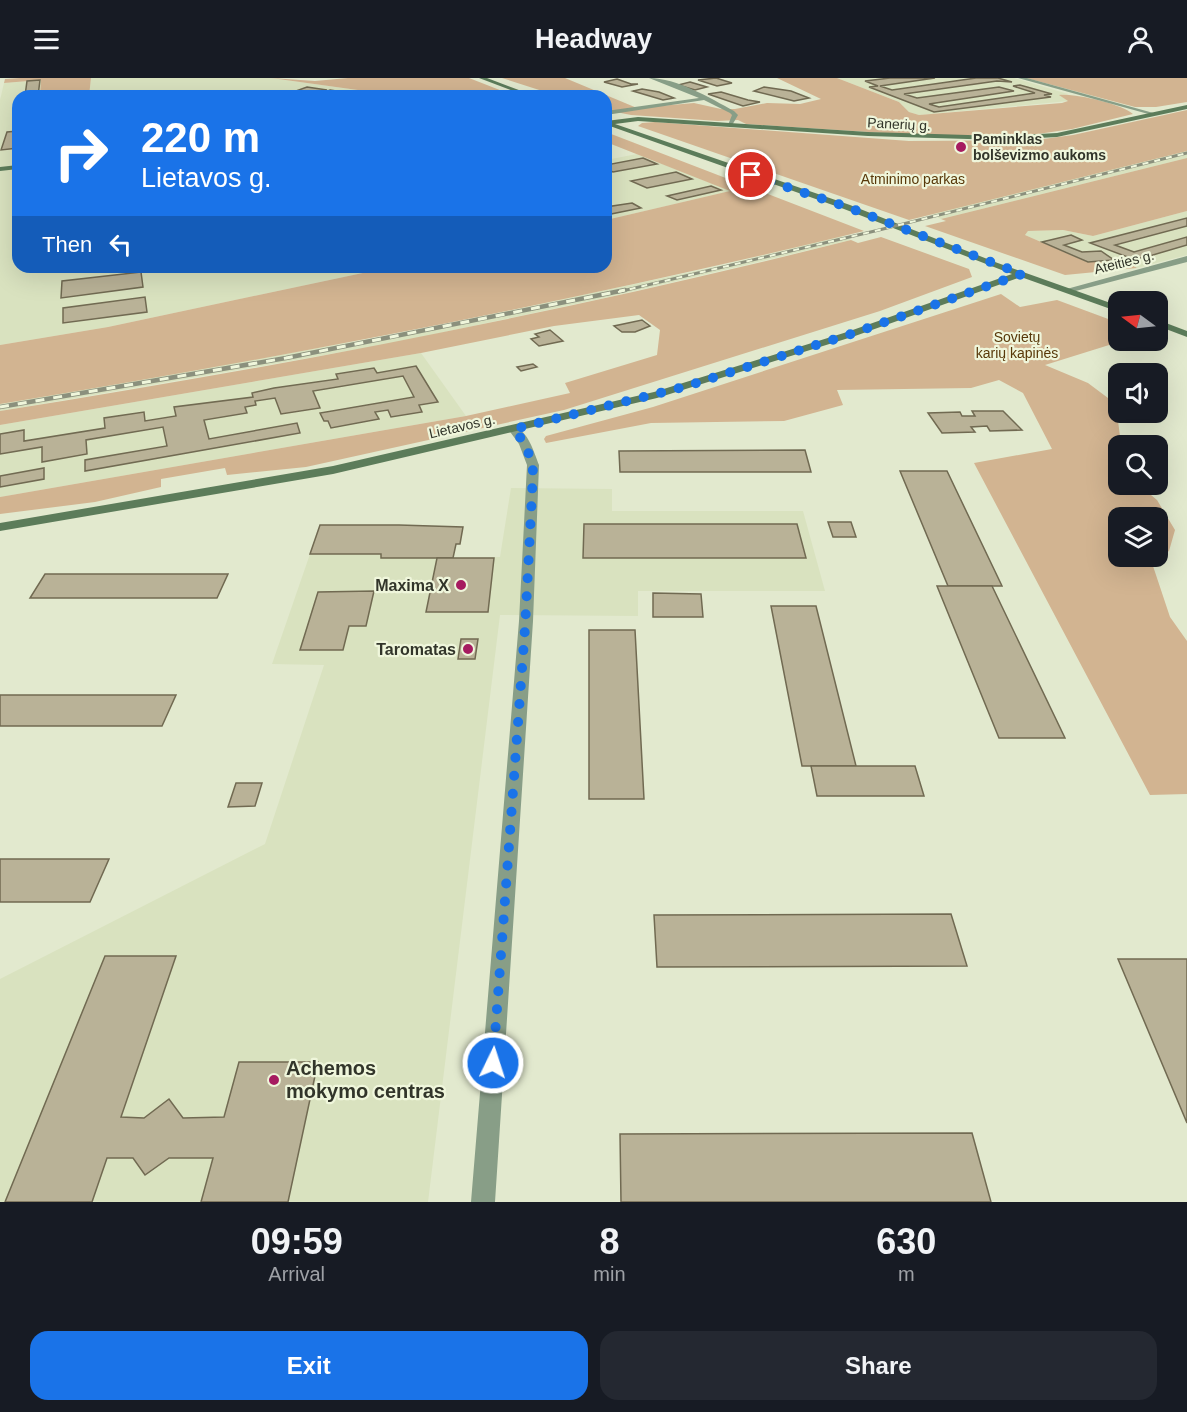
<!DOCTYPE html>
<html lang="en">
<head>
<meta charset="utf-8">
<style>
	body { margin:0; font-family:Arial,sans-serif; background:#242831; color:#f1f3f6; height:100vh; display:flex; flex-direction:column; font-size:22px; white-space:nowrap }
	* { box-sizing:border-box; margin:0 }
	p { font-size:20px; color:#9ea1a6 }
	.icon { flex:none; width:33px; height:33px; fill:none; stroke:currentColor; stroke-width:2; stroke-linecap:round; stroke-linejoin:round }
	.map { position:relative; height:1124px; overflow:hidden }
	.side { display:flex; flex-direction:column; background:#171b24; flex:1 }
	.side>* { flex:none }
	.hud { position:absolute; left:12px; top:12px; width:600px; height:183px; border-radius:18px; box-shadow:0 6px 24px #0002; background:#1a73e8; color:#fff; overflow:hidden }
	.needle { width:39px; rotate:285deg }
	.tools { position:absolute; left:1108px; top:213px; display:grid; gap:12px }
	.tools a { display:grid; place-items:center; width:60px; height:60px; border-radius:12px; background:#171b24; box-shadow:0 6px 24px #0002; font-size:30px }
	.pin { position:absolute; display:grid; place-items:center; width:51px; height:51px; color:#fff; margin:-26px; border:3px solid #fff; border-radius:50%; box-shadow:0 2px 6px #0007 }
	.me { position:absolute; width:66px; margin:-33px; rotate:4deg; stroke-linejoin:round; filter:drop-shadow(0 0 4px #0008) }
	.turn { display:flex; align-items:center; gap:21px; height:126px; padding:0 30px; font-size:27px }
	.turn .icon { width:78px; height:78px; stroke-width:2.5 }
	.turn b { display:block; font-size:42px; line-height:51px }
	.then { display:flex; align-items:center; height:57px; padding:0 30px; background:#0003; gap:12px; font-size:22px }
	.eta { display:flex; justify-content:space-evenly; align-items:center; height:102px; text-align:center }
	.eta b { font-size:36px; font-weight:700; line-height:42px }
	.button { display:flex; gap:12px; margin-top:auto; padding:12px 30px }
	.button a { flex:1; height:69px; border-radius:18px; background:#1a73e8; color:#fff; font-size:24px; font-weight:700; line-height:69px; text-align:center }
	.button a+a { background:#242831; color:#f1f3f6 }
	header { display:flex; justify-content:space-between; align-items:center; height:78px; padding:0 30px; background:#171b24; font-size:27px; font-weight:700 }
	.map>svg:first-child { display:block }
	.built { fill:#d9e2bf }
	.green { fill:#d2b491; fill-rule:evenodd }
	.building { fill:#b9b297; stroke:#716a52; stroke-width:1.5 }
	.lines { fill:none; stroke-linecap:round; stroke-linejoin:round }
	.street { fill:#889e87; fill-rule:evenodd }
	.secondary { fill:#5c7c5a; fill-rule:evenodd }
	.rail-far1-casing { stroke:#8b907d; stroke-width:3 }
	.rail-casing { stroke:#8b907d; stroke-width:4.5 }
	.rail-far1 { stroke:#eff6db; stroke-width:2; stroke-dasharray:6; stroke-linecap:butt }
	.rail { stroke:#eff6db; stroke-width:3; stroke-dasharray:9; stroke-linecap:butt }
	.route { stroke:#1a73e8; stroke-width:10; stroke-dasharray:0 18 }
	.poi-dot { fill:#a61b60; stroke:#eff6db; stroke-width:2 }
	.labels { text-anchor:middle; stroke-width:4.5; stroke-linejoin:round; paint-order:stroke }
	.far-street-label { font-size:14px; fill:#32352a; stroke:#eff6db }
	.far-poi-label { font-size:14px; font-weight:bold; fill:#32352a; stroke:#eff6db; text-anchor:start }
	.far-park-label { font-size:14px; fill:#583809; stroke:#eff6db }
	.poi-label { font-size:16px; font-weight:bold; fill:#32352a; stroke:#eff6db; text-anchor:end }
	.near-poi-label { font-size:20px; font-weight:bold; fill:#32352a; stroke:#eff6db; text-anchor:start }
</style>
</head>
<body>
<header><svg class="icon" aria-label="menu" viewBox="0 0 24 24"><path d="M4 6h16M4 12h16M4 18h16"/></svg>Headway<svg class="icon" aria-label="person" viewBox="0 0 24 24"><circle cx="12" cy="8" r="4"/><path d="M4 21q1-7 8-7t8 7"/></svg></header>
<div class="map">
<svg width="1187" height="1124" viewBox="0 0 1187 1124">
	<rect width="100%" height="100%" fill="#e2e9ce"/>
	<g class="built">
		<polygon points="91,0 271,0 401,18 89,18"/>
		<polygon points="837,0 1014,0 1068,16 1060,17 1068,23 919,37 909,34 899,24"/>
		<polygon points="42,2 40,18 18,18 18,189 391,189 108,249 0,267 0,22 4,5"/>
		<polygon points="1187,73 1187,80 941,141 931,136"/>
		<polygon points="637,76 731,113 606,142 606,82"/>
		<polygon points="1187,133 1187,177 1137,190 1126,183 1087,184 1025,157 1028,153 1063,152 1093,158"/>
		<polygon points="842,158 851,162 617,217 394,265 0,333 0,326 409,254 724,187"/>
		<polygon points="421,275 466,338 0,419 0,347"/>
		<polygon points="511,410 612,411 612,433 803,433 825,513 638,513 638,538 500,537 428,1124 0,1124 0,901 265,766 324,587 272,586 310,476 381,476 381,480 500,479"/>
	</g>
	<g class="green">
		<polygon points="20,0 91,0 89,18 40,18 41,2 4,5 5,1"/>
		<polygon points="271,0 315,3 348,0 469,0 515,18 401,18"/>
		<path d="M502,0H565L637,30L694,25L721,31H735L767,25L800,26L821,21L777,0H837L899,24L909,34L919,37L1062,25L1068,23L1059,17C1074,15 1122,26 1133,36L1072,51L1031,57H914L746,46L738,42L718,43L631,37L606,32V18H558Z"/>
		<polygon points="1026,0 1187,0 1187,24 1156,29 1135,29"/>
		<polygon points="1187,32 1187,73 909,142 638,48 642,45 655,44 909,63 1036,62 1073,57"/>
		<path d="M606,54L864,153C578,223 290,278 0,326V267L108,249L391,189H606V142L730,113L606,64Z"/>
		<polygon points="1187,80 1187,133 1093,158 1063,152 1028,153 1025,157 1087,184 1126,183 1137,190 1065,197 925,148 946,143 941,141"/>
		<path d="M881,159L969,191L972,199L880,233L564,332L306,389L227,397L225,390L161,401V409L95,424L0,436V419L466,338L570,315L565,305L657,277L660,252L639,237L554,248L421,275L0,347V333C286,288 570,233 851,162L858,165Z"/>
		<path d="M1001,216L1020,229L1057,222L1119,245V262L1122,263L1045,287L1088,305L1116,326L1121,367L1119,368V406L1139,407L1157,422L1175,452L1169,473L1152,485L1170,539L1187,563V716L1150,717L974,385L1052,371L1023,315L999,302L971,310L837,312L843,327L784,343L651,345L546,365L544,361L546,358L653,329ZM1119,440H1158V478H1119Z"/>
	</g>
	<g class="building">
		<polygon points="716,0 732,5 717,8 698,2"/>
		<polygon points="890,0 935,0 880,8 892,12 976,0 998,0 1012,4 997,3 904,16 917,20 999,9 1014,13 929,26 939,29 1035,15 1013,8 1020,7 1052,16 1044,17 1051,19 934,34 869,9 878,8 865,3"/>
		<polygon points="617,1 631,6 638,6 622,9 604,4"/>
		<polygon points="40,2 38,18 25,18 27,3"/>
		<polygon points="690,4 707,9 695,12 678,7"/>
		<polygon points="307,9 327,12 314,16 296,13"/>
		<polygon points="764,9 791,13 809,20 794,23 754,13"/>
		<polygon points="642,11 659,14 674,20 663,22 633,13"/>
		<polygon points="330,12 369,18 318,17"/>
		<polygon points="247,14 250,18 207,18"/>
		<polygon points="721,14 748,22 760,24 743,28 708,16"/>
		<polygon points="18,53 18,70 1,72 7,54"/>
		<polygon points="643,80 657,86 613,94 606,91 606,87"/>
		<polygon points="676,94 692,101 647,110 631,103"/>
		<polygon points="711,108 721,112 677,122 667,118"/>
		<polygon points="632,125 641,130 606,137 606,129"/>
		<polygon points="1187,140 1187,148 1115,167 1134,174 1187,159 1187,167 1146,179 1133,181 1090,165"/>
		<polygon points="1071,157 1082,162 1064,167 1082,174 1101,173 1114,182 1088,184 1042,164"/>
		<polygon points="141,194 143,209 61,220 62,203"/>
		<polygon points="145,219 147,234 63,245 63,230"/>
		<polygon points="642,242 650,248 635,254 622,254 614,248"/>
		<polygon points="550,252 563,263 539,268 531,261 539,259 535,256"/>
		<polygon points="533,286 537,289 521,293 517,289"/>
		<polygon points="416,288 438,324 419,327 422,334 391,339 388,332 375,334 379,341 331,350 328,343 324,343 320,335 414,319 403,298 313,313 320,330 281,336 275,320 255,323 256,327 245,329 247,335 204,342 209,361 297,345 300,355 85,393 85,382 167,368 163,349 86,362 87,376 42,384 42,369 0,376 0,356 24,352 24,363 105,350 104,340 144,334 145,343 176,338 174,329 253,319 252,315 274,310 338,301 336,296 374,290 377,295"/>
		<polygon points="972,333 1003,333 1022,352 990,353 987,348 971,349 975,354 942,355 928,335 960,334 962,338 975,338"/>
		<polygon points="805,372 811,394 620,394 619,373"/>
		<polygon points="44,390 44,401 0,409 0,398"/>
		<polygon points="900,393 947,393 1002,508 948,508"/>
		<polygon points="828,444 851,444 856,459 833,459"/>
		<polygon points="584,446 797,446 806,480 583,480"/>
		<polygon points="320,447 399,447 463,449 460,466 456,466 453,480 381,480 381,476 310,476"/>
		<polygon points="437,480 494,480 488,534 426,534"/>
		<polygon points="45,496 228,496 217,520 30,520"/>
		<polygon points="937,508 992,508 1065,660 999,660"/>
		<polygon points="374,513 366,548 349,548 343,572 300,572 318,514"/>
		<polygon points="653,515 701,516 703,539 653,539"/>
		<polygon points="771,528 816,528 856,688 802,688"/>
		<polygon points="589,552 635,552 644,721 589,721"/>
		<polygon points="461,561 478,561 475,581 458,581"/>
		<polygon points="0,617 176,617 162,648 0,648"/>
		<polygon points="811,688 915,688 924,718 817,718"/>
		<polygon points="236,705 262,705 255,728 228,729"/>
		<polygon points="0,781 109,781 90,824 0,824"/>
		<polygon points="951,836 967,888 657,889 654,837"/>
		<polygon points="105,878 176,878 121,1039 144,1040 169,1021 183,1040 224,1039 239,984 318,984 288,1124 201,1124 213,1080 169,1080 145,1097 133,1080 107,1080 92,1124 5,1124"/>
		<polygon points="1118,881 1187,881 1187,1045"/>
		<polygon points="972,1055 991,1124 621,1124 620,1056"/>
	</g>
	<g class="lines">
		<g class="street">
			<path d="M649,0C677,0 710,20 734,33L738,37L731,49L728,47L732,37L730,35L704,22L606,37V33L699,20Z"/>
			<polygon points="1018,0 1027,0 1157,36 1152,37"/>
			<polygon points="1187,178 1187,184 1068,215 1063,212"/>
			<path d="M514,348C528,353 534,374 539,387L533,543L495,1124H471L519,543L527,387L519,366L508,351Z"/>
		</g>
		<g class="secondary">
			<polygon points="479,0 487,0 535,18 526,18"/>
			<polygon points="1187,27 1187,31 1057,59 1001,62 868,58 638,43 615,46 850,127 995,184 1119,228 1119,234 1021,199 855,258 657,320 333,396 0,453 0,445 333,388 654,314 847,254 1012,196 844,131 607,47 606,43 638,39 868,54 1001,58 1057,55"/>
			<polygon points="18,87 18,91 0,93 0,89"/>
			<polygon points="1158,242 1187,253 1187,259 1158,248"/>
		</g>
		<g class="rail-far1-casing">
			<polyline id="rail-far1" points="618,214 879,152 1187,75"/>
		</g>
		<g class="rail-casing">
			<polyline id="rail" points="0,329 286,280 625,212"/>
		</g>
		<use href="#rail-far1" class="rail-far1"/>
		<use href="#rail" class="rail"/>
	</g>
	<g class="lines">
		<polyline class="route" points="493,985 525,550 532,416 533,387 525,366 514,351 684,309 851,256 1022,196 847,129 751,97"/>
	</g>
	<g class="poi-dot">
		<circle cx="961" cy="69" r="6"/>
		<circle cx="461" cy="507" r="6"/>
		<circle cx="468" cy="571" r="6"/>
		<circle cx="274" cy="1002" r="6"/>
	</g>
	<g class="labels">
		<g class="far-street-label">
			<text transform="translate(899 46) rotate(3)" y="5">Panerių g.</text>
			<text transform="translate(1124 184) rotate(-14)" y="5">Ateities g.</text>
			<text transform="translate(462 348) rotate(-13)" y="5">Lietavos g.</text>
		</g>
		<g class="far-poi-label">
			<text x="973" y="66">Paminklas<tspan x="973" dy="16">bolševizmo aukoms</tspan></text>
		</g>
		<g class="far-park-label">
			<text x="913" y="106">Atminimo parkas</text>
			<text x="1017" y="264">Sovietų<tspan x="1017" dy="16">karių kapinės</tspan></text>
		</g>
		<g class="poi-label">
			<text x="449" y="513">Maxima X</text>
			<text x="456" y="577">Taromatas</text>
		</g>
		<g class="near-poi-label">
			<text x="286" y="997">Achemos<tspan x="286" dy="23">mokymo centras</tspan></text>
		</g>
	</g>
</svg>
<div class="tools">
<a><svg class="needle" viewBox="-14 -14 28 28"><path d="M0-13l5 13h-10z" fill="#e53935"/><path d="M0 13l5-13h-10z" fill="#9ea1a6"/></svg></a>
<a><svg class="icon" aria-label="sound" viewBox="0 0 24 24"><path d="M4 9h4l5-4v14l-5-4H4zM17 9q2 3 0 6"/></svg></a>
<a><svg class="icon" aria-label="search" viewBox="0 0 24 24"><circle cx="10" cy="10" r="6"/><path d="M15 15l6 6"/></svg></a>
<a><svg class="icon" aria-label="layers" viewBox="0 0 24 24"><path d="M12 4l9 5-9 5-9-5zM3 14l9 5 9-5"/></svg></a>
</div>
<div class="pin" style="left:751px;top:97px;background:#d93025"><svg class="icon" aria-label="arrive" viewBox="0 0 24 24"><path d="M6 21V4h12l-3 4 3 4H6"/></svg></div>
<svg class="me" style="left:493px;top:985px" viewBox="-20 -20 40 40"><circle r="17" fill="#1a73e8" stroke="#fff" stroke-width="3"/><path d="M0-11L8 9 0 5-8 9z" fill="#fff"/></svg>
<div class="hud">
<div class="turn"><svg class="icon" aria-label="right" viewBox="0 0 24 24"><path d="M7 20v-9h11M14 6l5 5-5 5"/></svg><div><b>220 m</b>Lietavos g.</div></div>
<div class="then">Then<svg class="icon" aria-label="left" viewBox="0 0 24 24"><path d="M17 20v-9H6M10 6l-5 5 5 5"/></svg></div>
</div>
</div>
<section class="side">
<div class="eta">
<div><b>09:59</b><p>Arrival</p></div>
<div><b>8</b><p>min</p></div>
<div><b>630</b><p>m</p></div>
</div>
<div class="button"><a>Exit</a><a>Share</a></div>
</section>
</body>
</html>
